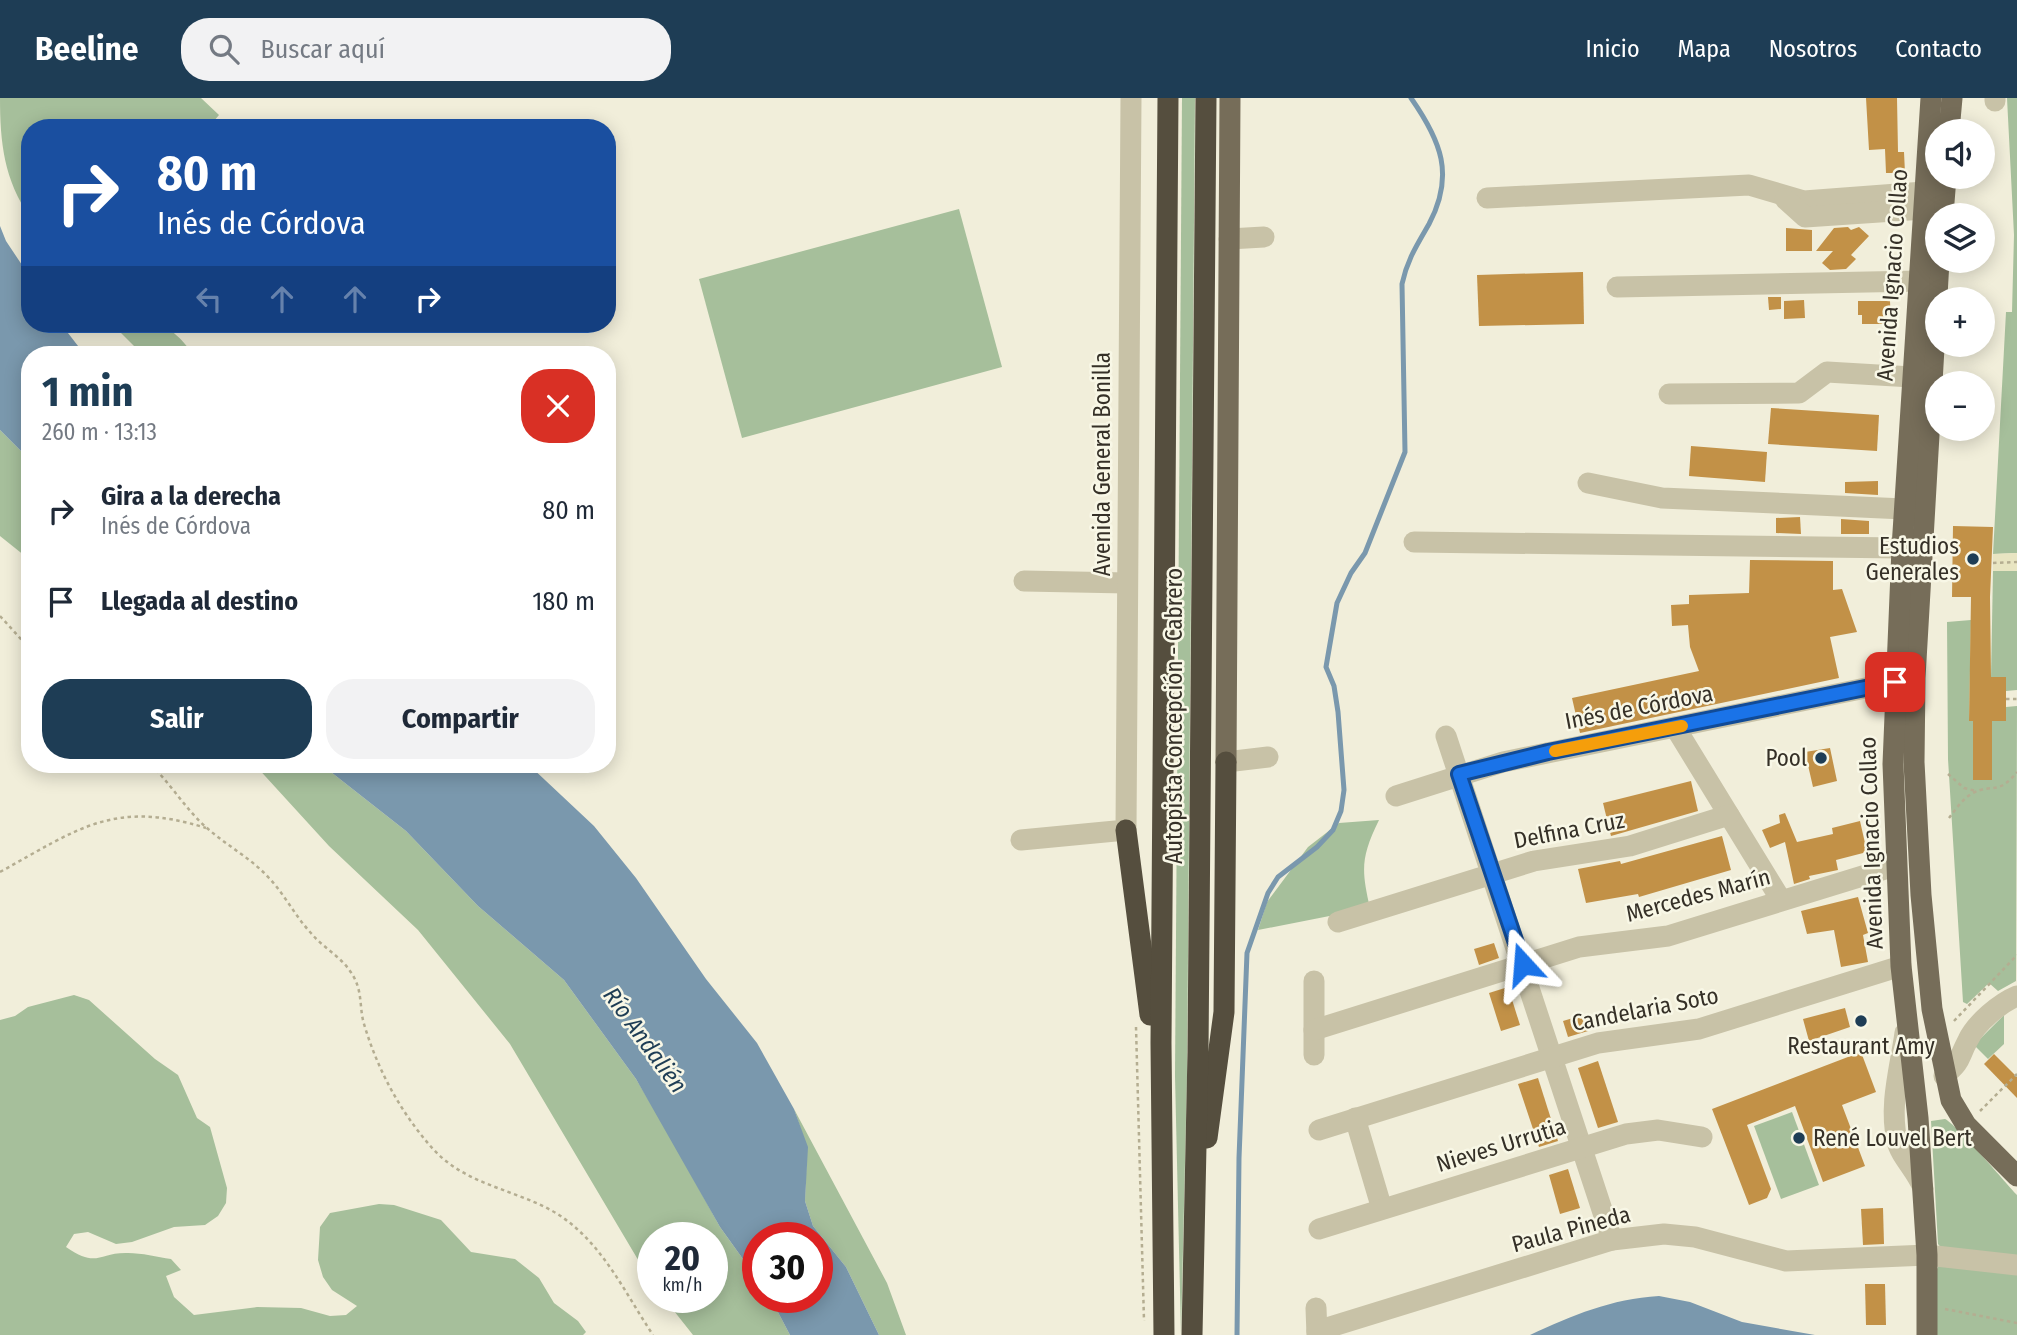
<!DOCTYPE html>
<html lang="es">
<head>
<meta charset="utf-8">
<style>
	body { margin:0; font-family:"Fira Sans Condensed",sans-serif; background:#f2f2f3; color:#1f2937; height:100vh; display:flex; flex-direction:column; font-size:26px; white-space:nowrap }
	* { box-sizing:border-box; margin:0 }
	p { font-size:23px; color:#747a83 }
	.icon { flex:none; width:38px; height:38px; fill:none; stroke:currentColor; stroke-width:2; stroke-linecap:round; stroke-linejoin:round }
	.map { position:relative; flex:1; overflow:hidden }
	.drawer { position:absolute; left:21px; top:248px; width:595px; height:427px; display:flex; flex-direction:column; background:#fff; border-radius:28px; box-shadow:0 4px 18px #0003 }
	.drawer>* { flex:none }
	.hud { position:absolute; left:21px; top:21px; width:595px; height:214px; border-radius:28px; box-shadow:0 4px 18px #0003; background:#1a4fa0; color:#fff; overflow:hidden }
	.buttons { position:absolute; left:1925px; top:21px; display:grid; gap:14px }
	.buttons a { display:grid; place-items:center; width:70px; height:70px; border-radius:50%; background:#fff; box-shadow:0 4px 18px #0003; font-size:35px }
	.speed { position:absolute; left:637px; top:1124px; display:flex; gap:14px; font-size:35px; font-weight:700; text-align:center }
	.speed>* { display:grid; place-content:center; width:91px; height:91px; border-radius:50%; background:#fff; box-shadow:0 4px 18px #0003; line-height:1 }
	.speed small { font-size:18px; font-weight:400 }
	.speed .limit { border:10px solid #d22; background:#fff; color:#111 }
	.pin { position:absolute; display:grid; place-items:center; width:60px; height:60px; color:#fff; margin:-30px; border-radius:14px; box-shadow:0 4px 10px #0006 }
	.me { position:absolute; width:77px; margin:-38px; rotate:341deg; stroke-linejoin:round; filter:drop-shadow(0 0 5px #0008) }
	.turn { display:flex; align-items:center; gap:24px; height:147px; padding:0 21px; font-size:32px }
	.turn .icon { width:91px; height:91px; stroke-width:2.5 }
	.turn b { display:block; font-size:49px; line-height:60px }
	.lanes { display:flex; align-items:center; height:66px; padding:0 21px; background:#0003; justify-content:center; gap:35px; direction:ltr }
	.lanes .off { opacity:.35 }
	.round { display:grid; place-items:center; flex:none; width:74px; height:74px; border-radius:28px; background:#f2f2f3 }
	.summary { display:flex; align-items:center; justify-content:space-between; height:119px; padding:0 21px }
	h1 { font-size:42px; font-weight:700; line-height:52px; color:#1e3d55 }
	.action { display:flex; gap:14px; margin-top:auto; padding:14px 21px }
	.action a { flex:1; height:80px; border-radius:28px; background:#1e3d55; color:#fff; font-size:28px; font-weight:700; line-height:80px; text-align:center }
	.action a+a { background:#f2f2f3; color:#1f2937 }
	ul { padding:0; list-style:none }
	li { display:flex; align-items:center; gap:21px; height:91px; padding:0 21px }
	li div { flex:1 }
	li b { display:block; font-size:26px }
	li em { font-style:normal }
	header { display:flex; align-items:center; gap:42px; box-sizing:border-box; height:98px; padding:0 35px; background:#1e3d55; color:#fff }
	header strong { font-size:33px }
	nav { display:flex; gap:38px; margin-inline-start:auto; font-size:24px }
	.search { width:490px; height:63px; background:#f2f2f3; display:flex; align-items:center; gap:18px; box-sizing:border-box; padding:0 24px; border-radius:28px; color:#747a83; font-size:26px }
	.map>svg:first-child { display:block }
	.green { fill:#a6bf9b }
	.plaza { fill:#e8e5c2 }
	.water { fill:#7a98ad }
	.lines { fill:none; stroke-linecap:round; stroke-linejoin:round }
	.stream { stroke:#7a98ad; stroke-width:5 }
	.building { fill:#c29147 }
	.path { stroke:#b4ad91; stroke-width:2.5; stroke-dasharray:3.5 3.5; stroke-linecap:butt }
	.minor { stroke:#c8c2a7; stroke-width:21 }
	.major { stroke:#766d59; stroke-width:21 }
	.highway { stroke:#554e3e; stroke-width:21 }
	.route-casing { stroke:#114b97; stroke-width:18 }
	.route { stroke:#1a73e8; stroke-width:12 }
	.slow { stroke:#f59e0b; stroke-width:12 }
	.poi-dot { fill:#1e3d55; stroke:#f8f7e6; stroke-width:2.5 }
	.labels { text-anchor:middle; stroke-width:5; stroke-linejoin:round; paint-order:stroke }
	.street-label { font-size:23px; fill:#353027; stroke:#f8f7e6 }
	.poi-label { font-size:23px; fill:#353027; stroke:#f8f7e6; text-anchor:end }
	.water-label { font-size:24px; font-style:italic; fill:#1e3d55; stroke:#f8f7e6 }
</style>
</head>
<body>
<header>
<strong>Beeline</strong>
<div class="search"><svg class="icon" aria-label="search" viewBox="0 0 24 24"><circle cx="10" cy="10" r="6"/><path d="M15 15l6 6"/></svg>Buscar aquí</div>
<nav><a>Inicio</a><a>Mapa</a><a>Nosotros</a><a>Contacto</a></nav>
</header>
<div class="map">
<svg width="2017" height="1237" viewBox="0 0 2017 1237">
	<rect width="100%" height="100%" fill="#f1eeda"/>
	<g class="green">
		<path d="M0,0H201L219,17L208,30H30V119C4,82 0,44 0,0Z"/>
		<polygon points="1182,0 1195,0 1187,978 1181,1237 1175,978"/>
		<polygon points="2007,0 2017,0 2017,455 1993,456 2006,214 2012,214 2014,137"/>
		<polygon points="959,111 1002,269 742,340 699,181"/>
		<path d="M112,226C157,226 165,219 194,257H143Z"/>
		<polygon points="0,332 30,362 30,462 0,438"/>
		<polygon points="1993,473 2017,473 2017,592 2006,593 1991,579"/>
		<polygon points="1971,522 1969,622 1973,623 1973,682 1992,682 1992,623 2006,609 2017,608 2016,883 1998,893 1989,885 1967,906 1963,904 1948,661 1947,524"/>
		<polygon points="255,667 322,667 406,733 478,808 564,882 636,981 666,1031 720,1129 758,1182 758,1199 770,1199 790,1237 693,1237 663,1199 712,1199 712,1139 653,1139 653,1187 510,946 418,832 329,748"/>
		<path d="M1379,722C1361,759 1361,771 1370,810L1258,832L1267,804L1308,749L1339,725Z"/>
		<path d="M74,897L89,902L155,961L178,977L197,1020L210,1029L227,1090L226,1105L218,1118L205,1127L174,1129L132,1144L116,1146L88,1134L74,1136L66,1149C98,1171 98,1154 128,1155C142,1155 157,1159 171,1161L181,1172L166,1178L174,1199L194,1217L257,1209L301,1210L330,1218L346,1217L357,1208L332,1192L323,1179L318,1162L320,1129L330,1115L379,1106L394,1107L441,1122L471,1154L515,1161L539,1180L554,1205L578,1223L586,1234L583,1237H0V922L15,918L28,909Z"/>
		<polygon points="2004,917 2004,946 1988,961 1974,947"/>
		<polygon points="794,1011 887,1185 906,1237 879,1237 846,1169 813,1128 805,1103 807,1049"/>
		<polygon points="1792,1014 1819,1087 1781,1101 1754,1028"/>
		<path d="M1945,1021C1956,1026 2004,1083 2017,1097V1160L1943,1152L1938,1146L1931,1023Z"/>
		<polygon points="1941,1163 2017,1172 2017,1237 1936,1237 1937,1171"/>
	</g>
	<polygon class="plaza" points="2017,455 2017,473 1993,473 1993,456"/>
	<g class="water">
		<polygon points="0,128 6,143 30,179 30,226 61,226 85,257 30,257 30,362 0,332"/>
		<polygon points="322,667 529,667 594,728 636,780 706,881 757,945 794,1011 808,1049 805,1103 813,1128 846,1169 879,1237 790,1237 770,1199 817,1199 817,1139 758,1139 758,1182 720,1129 636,981 564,882 478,808 406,733"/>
		<path d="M1659,1198L1690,1204L1742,1224L1815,1237H1530C1573,1217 1611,1201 1659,1198Z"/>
	</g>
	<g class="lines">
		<path class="stream" d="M1237,1237L1239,1060L1247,855L1268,795L1278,779L1317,749L1333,732L1341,713L1344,692L1338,614L1334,588L1326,569L1337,505L1351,475L1365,455L1405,354L1402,186C1407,162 1417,147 1429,126C1455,77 1441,43 1411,0"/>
	</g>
	<g class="building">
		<polygon points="1866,0 1897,0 1898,54 1904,54 1905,75 1886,75 1885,51 1869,52"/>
		<polygon points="1848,129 1851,132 1859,129 1869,138 1851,157 1856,161 1846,171 1830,172 1822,165 1833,153 1816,153 1834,130"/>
		<polygon points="1786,130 1812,132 1812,153 1786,153"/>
		<polygon points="1583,174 1584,226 1479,228 1477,177"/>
		<polygon points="1768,199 1781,199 1781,211 1769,212"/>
		<polygon points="1804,202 1805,220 1784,221 1784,203"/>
		<polygon points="1858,203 1890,203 1891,226 1862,226 1862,217 1858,217"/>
		<polygon points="1771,310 1879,317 1877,353 1768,346"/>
		<polygon points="1691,348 1767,354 1765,384 1689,378"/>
		<polygon points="1878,383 1878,397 1845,395 1845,384"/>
		<polygon points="1800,419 1801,436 1776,435 1776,420"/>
		<polygon points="1841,421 1869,423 1869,436 1841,436"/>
		<polygon points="1953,428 1993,429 1990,499 1991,579 2006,579 2006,623 1992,623 1992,682 1973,682 1973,623 1969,623 1971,499 1952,499"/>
		<polygon points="1750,462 1833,463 1833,492 1842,491 1857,534 1830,539 1839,580 1580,635 1572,600 1699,573 1690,549 1688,527 1672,528 1671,507 1689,506 1689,497 1749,495"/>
		<polygon points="1830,650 1837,683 1813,689 1805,654"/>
		<polygon points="1691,683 1698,713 1611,738 1603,705"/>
		<polygon points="1785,715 1797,744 1833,736 1832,730 1860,723 1867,754 1836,762 1838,772 1809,778 1810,781 1794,786 1785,744 1770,750 1762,732 1780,725 1779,717"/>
		<polygon points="1722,738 1731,772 1639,799 1638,796 1586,805 1578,771 1620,763 1621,766"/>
		<polygon points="1858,799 1868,835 1863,837 1868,864 1841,869 1834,832 1807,836 1801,813"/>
		<polygon points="1494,845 1499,860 1479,867 1474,851"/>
		<polygon points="1508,889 1520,927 1501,933 1489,895"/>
		<polygon points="1845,910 1850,929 1809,943 1803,921"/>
		<polygon points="1583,917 1588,933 1568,939 1563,923"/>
		<polygon points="1861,954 1876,994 1842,1007 1865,1068 1823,1084 1795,1008 1747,1027 1771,1091 1767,1100 1749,1107 1712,1011"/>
		<polygon points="1994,956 2017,979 2017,1000 1984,966"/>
		<polygon points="1598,963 1618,1024 1598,1030 1578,970"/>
		<polygon points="1538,980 1558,1043 1539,1049 1518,986"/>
		<polygon points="1568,1071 1580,1110 1560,1116 1549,1077"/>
		<polygon points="1883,1110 1884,1146 1863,1147 1861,1111"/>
		<polygon points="1865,1186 1885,1186 1886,1227 1866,1227"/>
	</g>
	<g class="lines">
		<g class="path">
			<polyline points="1993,465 2017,464"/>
			<polyline points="0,518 30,551"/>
			<polyline points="2006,601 2017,601"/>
			<path d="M151,667C171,686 187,713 207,730C227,748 251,760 269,780C285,797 295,818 311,835C323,850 342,859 352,876C363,893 359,909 364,926C378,973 401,1015 433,1051C468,1089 518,1091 559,1117C603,1146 625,1195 653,1237"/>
			<polyline points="1948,676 1964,690 1976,693"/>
			<path d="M1949,720C1956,711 1963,700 1973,695C1992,685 1998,698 2017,674"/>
			<path d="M0,774C78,731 114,701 206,730"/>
			<polyline points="1954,923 2017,857"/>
			<polyline points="1136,929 1144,1223"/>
			<polyline points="1980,1013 2017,976"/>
			<polyline points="1945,1211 2017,1225"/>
		</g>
		<g class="minor">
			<polyline points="1995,0 1995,3"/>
			<polyline points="1487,100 1749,87 1804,103 1924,94"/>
			<polyline points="1785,101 1805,119 1924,111"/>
			<polyline points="1229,141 1264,139"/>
			<polyline points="1617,189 1919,183"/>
			<polyline points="1669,296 1799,295 1827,274 1912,279"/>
			<polyline points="1588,385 1662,400 1904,411"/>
			<polyline points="1414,444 1902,450"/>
			<polyline points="1024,483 1127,485"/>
			<polyline points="1675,629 1781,802"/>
			<polyline points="1446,638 1612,1142"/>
			<polyline points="1226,664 1268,659"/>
			<polyline points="1396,698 1503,664 1895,584"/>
			<polyline points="1021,742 1126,732 1131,0"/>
			<polyline points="1338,824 1534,763 1630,748 1729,717"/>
			<polyline points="1314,883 1314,957"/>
			<polyline points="1314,932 1579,849 1668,838 1895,768"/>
			<path d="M1905,935C1900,971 1889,1006 1897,1043C1900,1058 1917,1073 1923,1090"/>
			<path d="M1944,978C1963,961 1957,963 1968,942C1976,925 2000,905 2017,898"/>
			<polyline points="1355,1020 1382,1111"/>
			<polyline points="1319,1032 1598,945 1699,931 1901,868"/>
			<polyline points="1319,1131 1626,1036 1658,1032 1702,1039"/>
			<polyline points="1316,1210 1317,1237"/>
			<polyline points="1317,1233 1612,1142 1664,1136 1695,1139 1786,1163 1927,1157 2017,1167"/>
		</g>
		<g class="major">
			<polyline points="1949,33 1952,0"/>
			<polyline points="1943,117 1946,79"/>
			<polyline points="1939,163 1915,580 1914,664 1921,797 1932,911 1951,1002 1966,1027 2017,1078"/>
			<polyline points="1226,664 1230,0"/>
			<polyline points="1927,1237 1927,1157 1918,1020 1901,868 1893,666 1902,450 1931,0"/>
		</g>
		<g class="highway">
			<polyline points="1126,732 1150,917"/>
			<polyline points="1207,1040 1224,914 1226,664"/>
			<polyline points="1164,1237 1161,945 1168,0"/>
			<polyline points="1192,1237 1198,954 1206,0"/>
		</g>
	</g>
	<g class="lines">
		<g class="route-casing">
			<polyline id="route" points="1523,866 1459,676 1548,654 1895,584"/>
		</g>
		<use href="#route" class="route"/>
		<polyline class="slow" points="1555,653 1682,628"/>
	</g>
	<g class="poi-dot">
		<circle cx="1973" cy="461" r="7"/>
		<circle cx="1821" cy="660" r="7"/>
		<circle cx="1861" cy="923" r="7"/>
		<circle cx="1799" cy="1040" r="7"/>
	</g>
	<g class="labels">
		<g class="street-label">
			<text transform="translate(1892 177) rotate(-86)" y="8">Avenida Ignacio Collao</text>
			<text transform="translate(1102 366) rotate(-90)" y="8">Avenida General Bonilla</text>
			<text transform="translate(1639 609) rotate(-11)" y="8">Inés de Córdova</text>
			<text transform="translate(1174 618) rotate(-90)" y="8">Autopista Concepción - Cabrero</text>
			<text transform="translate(1569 732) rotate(-11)" y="8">Delfina Cruz</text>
			<text transform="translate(1871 745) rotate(-92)" y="8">Avenida Ignacio Collao</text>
			<text transform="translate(1698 797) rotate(-15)" y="8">Mercedes Marín</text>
			<text transform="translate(1645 911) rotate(-11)" y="8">Candelaria Soto</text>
			<text transform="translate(1501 1047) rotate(-17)" y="8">Nieves Urrutia</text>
			<text transform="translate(1571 1131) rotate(-15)" y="8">Paula Pineda</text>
		</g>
		<g class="poi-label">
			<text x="1959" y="456">Estudios<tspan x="1959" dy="26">Generales</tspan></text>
			<text x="1807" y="668">Pool</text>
			<text x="1861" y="956" text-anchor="middle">Restaurant Amy</text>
			<text x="1813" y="1048" text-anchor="start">René Louvel Bert</text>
		</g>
		<g class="water-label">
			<text transform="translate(645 942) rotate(54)" y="8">Río Andalién</text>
		</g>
	</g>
</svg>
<div class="buttons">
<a><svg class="icon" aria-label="sound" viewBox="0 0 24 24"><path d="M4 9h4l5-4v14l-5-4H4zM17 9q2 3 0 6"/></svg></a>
<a><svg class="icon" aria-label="layers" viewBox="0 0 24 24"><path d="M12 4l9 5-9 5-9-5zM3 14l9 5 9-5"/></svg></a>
<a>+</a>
<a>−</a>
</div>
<div class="speed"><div>20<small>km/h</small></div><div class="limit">30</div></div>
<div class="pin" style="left:1895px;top:584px;background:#d93025"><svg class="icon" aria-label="arrive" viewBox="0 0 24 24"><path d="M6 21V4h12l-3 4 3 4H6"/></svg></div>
<svg class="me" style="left:1523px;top:866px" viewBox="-20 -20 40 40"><path d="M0-17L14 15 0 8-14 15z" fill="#1a73e8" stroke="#fff" stroke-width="4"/></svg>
<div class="hud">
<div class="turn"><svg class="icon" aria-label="right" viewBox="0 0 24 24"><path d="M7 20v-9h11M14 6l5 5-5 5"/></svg><div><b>80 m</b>Inés de Córdova</div></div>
<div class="lanes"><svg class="icon off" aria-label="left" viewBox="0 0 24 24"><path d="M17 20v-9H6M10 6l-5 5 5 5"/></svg><svg class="icon off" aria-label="ahead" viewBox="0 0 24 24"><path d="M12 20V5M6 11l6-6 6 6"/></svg><svg class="icon off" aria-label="ahead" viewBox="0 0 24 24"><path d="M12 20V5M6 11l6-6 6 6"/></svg><svg class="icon" aria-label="right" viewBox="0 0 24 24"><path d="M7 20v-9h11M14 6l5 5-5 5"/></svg></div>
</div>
<section class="drawer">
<div class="summary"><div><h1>1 min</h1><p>260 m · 13:13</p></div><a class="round" style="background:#d93025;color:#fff"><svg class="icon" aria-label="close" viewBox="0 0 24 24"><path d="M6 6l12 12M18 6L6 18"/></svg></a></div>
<ul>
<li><svg class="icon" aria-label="right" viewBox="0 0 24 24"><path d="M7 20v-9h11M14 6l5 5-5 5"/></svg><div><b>Gira a la derecha</b><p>Inés de Córdova</p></div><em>80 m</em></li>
<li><svg class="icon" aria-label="arrive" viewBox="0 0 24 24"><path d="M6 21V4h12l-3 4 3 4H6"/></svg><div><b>Llegada al destino</b></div><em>180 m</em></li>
</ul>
<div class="action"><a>Salir</a><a>Compartir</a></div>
</section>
</div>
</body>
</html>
